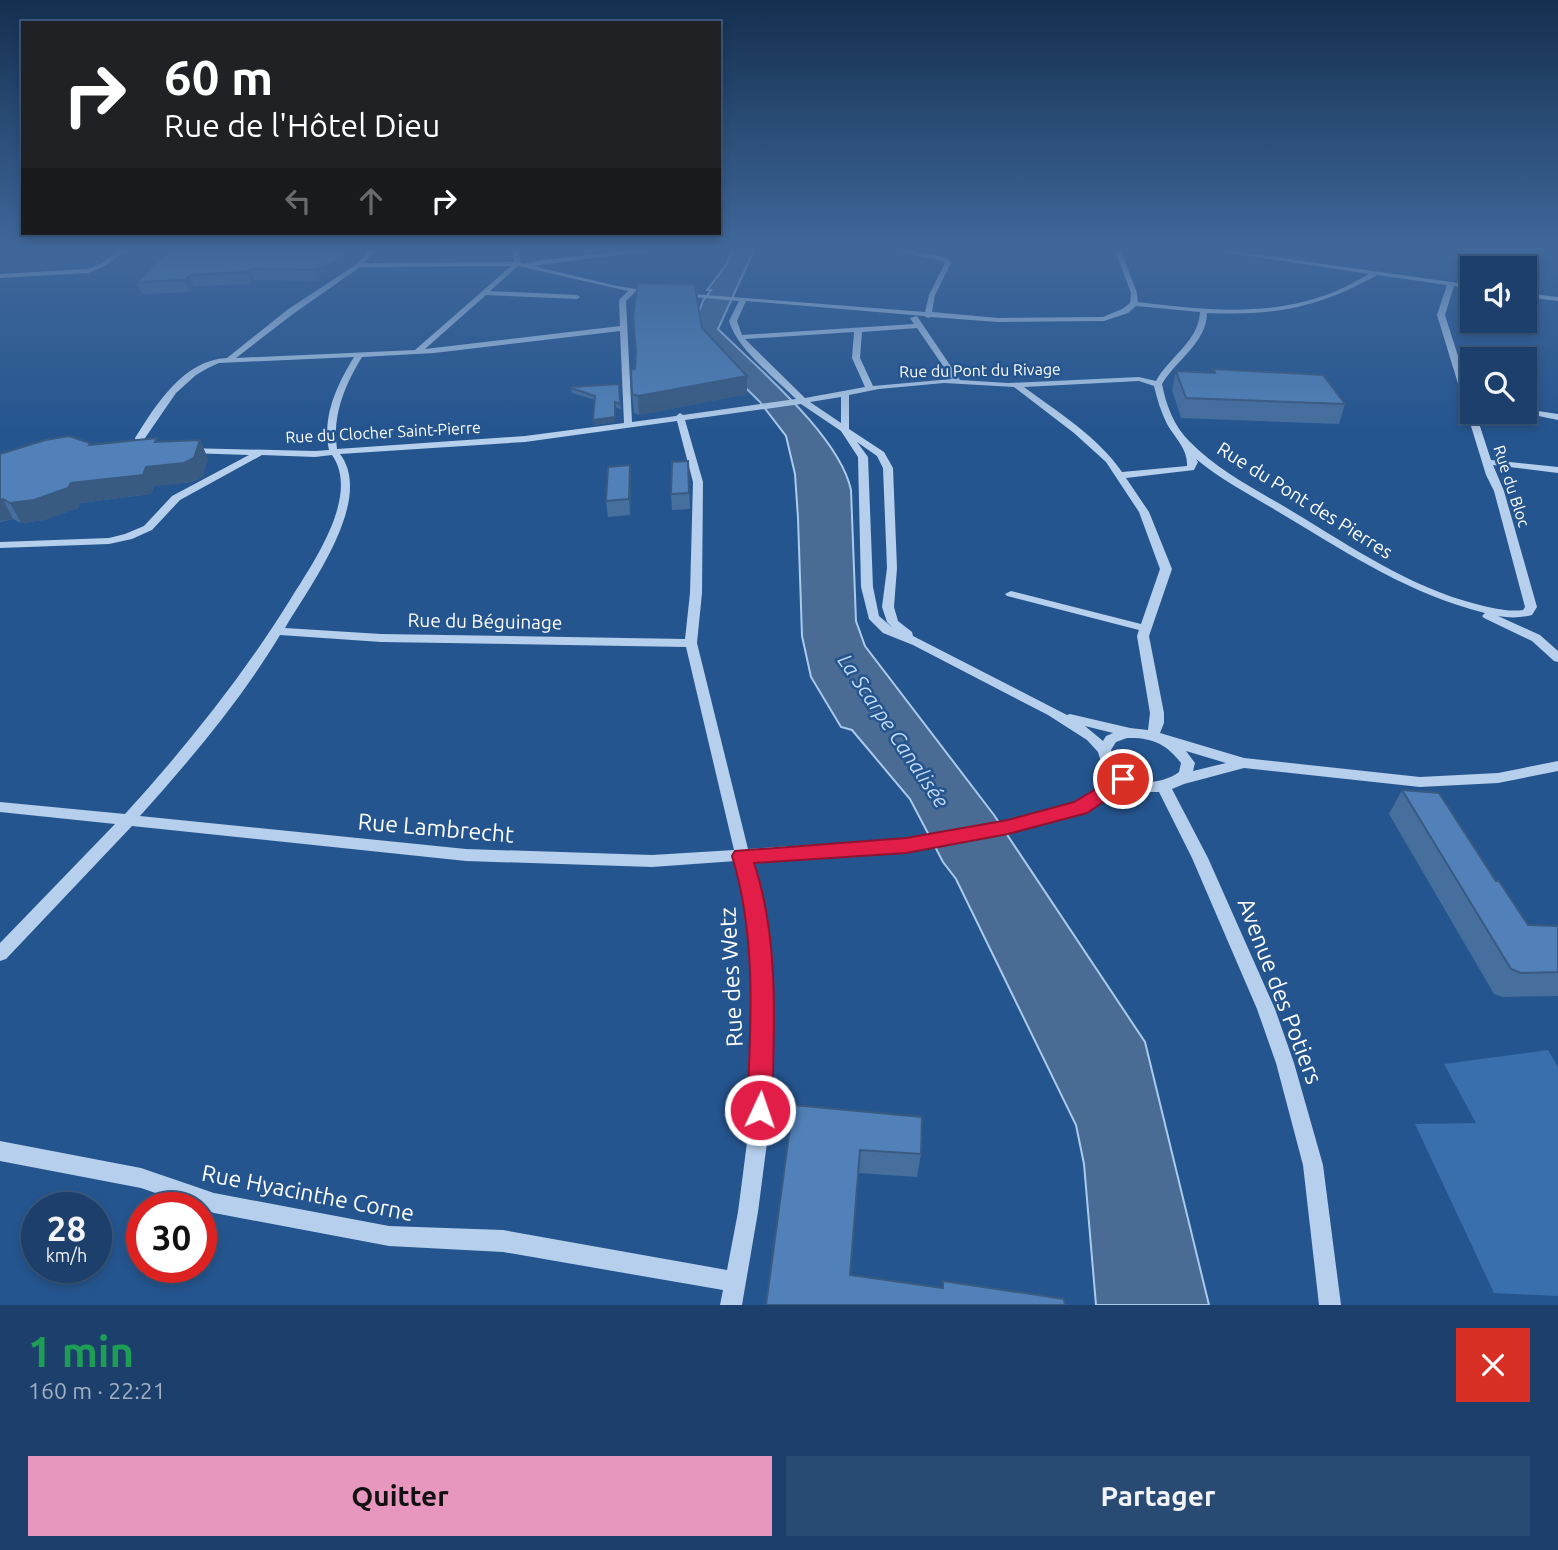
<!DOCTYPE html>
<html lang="fr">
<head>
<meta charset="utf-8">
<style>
	body { margin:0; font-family:Ubuntu,sans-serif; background:#294b73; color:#f1f3f6; height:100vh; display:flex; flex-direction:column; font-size:26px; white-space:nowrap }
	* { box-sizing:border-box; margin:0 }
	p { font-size:23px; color:#a0afc1 }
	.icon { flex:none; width:38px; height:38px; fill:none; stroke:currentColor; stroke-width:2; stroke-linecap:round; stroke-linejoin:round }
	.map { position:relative; height:1305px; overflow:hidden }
	.sheet { display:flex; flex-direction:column; background:#1c406b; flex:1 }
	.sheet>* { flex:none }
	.top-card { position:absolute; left:21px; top:21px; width:700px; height:214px; border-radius:0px; box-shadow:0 4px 10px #0003,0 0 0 2px #3a597e; background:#202124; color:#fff; overflow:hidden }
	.tools { position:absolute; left:1460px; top:256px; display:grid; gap:14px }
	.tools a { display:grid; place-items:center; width:77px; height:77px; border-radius:0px; background:#1c406b; box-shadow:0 4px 10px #0003,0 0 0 2px #3a597e; font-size:35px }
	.speed { position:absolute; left:21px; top:1192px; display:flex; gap:14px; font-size:35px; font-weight:700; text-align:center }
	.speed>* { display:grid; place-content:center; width:91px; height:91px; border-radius:50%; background:#1c406b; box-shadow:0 4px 10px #0003,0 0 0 2px #3a597e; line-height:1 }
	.speed small { font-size:18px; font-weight:400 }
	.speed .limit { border:10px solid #d22; background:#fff; color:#111 }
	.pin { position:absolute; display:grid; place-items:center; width:60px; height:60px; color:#fff; margin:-30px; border:4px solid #fff; border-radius:50%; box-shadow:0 2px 7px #0007 }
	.me { position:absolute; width:77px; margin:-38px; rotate:3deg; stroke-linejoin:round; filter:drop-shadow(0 0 5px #0008) }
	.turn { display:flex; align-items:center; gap:24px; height:147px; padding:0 28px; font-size:32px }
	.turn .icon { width:91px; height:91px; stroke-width:2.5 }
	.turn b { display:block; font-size:49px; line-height:60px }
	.lanes { display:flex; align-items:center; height:66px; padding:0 28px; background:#0003; justify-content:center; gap:35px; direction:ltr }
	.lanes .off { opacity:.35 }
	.round { display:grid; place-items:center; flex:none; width:74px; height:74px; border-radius:0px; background:#294b73 }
	.summary { display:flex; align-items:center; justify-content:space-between; height:119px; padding:0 28px }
	h1 { font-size:42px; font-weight:700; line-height:52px; color:#1e9e55 }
	.button { display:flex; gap:14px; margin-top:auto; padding:14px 28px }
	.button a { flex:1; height:80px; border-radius:0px; background:#e797bd; color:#111; font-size:28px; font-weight:700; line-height:80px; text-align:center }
	.button a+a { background:#294b73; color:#f1f3f6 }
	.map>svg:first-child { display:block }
	.green { fill:#396fac }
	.water { fill:#496b94; stroke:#aacaec; stroke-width:2 }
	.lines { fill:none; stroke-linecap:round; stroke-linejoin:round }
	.minor { fill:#b5cfec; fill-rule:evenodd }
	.wall { fill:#466f9e }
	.shaded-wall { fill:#395a81 }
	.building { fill:#5181b8; stroke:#395a81; stroke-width:2 }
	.route { fill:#e11d48; stroke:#92132f; stroke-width:2 }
	.labels { text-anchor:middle; stroke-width:5; stroke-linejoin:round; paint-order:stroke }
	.far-street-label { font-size:16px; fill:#fff; stroke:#25558f }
	.street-label { font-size:19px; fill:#fff; stroke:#25558f }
	.water-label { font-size:21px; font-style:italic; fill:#c1d9f3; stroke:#25558f }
	.near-street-label { font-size:23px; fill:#fff; stroke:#25558f }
</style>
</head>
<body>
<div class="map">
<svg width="1558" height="1305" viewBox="0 0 1558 1305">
	<rect width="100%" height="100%" fill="#25558f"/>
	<polygon class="green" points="1548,1050 1558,1067 1558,1296 1494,1293 1415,1124 1476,1123 1444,1064"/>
	<path class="water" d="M734,248H755L718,329C757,368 839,435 851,490L856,621L865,646L994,815L1145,1042L1209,1305H1096L1084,1164L1076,1125L956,879L943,862L910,799L852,730L841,727L811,677L802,636L798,518L795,474L786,436L760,402L703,346L698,314L703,301L711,290H707L726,265Z"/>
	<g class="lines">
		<g class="minor">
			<polygon points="122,248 129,248 105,266 88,273 0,278 0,274 87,269 101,264"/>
			<path d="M372,248H378L364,263L514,262L513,248H519L520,263L525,264L542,260L652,248H671L533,266L617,286L656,292L653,294L635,292L626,301L632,422L676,416L680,413L683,415L796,399C775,378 737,349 729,321L739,301L682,296L680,295V293L925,312L929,295L945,263L943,261L882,248H895L947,258L951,263L935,295L932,312L998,318L1103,317L1122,309L1130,303L1131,293L1116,253V248H1122V253L1137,293L1138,302C1197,309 1261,317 1320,297C1337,292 1353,283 1369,274L1196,248H1212L1472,285V289L1454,286L1445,315L1472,400V411H1475L1491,460L1558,467V473L1493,465L1504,491L1537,607L1532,615C1520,618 1510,618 1498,616L1540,635L1558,651V662L1554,661L1532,641L1484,618L1482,616L1485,613C1410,594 1352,556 1287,517C1256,498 1224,482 1196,459L1198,462L1194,470L1126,478L1149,512L1172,569L1149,636L1164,713V723L1160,733L1244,758L1420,777L1498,773L1558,761V771L1498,783L1420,787L1244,768L1184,784L1172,789L1208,858L1275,1009L1294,1063L1323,1165L1341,1305H1319L1303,1165L1276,1063L1257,1009L1192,858L1159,792H1139L1123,786L1099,805L1069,818L928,849L751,860L762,903L771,1001L769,1127L758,1212L742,1305H720L723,1290L503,1252L389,1246L214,1213L141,1188L0,1161V1141L141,1168L214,1193L389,1226L503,1230L727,1270L738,1212L749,1127L753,1001L746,903L736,861L652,867L466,861L132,826L6,959L0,961V943L115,824L0,812V802L125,814C186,747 242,677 290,600C312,564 361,496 332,455L315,457L262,455L180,500L152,530L132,539L109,544L0,548V542L109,538L125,534L144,526L172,496L249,455L188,453L183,450L185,448L315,451L329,450C322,416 337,385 354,357L219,363L208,368L196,375L176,393L145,438V443L152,446V450H146L137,446L135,438C156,405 183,360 227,358L287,310L357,264ZM511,266L415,350L236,358L293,314L360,267ZM518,266L628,291L619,300L620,326L425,349L486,295L577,299L580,297L577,295L490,291ZM1377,275L1447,285L1437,315L1486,475L1494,491L1525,607L1523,610C1507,612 1492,608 1476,604C1410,587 1353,548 1295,513C1259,491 1219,472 1189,441C1174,426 1166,405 1162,384C1176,360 1207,342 1207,313C1274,316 1318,308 1377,275ZM746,301L924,316L928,318L931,317L998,322L1104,321L1128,313L1136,306L1200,312C1199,341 1169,357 1156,381L1139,377L1008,383L960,380L917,316L910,318L914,324L742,335L737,321ZM917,328L952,379L873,386L860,358L862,332ZM620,331L624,423L525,436L337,449C332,415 345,385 362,357L434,353ZM854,332L852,358L865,387L805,398L745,339ZM1139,381L1154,386C1157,399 1161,412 1167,424C1175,438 1188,449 1187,466L1122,472C1098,437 1058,412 1024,387ZM944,383L1014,387L1074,433L1106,462L1139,512L1160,569L1141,624L1011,591L1005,594L1007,596L1139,630L1137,636L1150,713L1148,730L1130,728L1070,714L1067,715L913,636L912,632L898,621L894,607L897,568L893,468L884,452L849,429V395L879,389ZM841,397V423L810,402ZM801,404L841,431L858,457L861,587L869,619L883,633L913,645L1048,715L1087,740L1098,752L1104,772L1112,780L1089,797L1061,809L928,837L748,849L697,643L702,593L703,482L685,420ZM677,421L693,482L690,593L685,639L381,634L285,628C309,587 375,500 340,454L525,442ZM857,442L877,456L883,468L887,568L882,607L887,622L893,628L879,616L873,587L868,457ZM280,635L381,642L686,647L734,850L652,855L466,849L140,816C191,759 241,700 280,635ZM1085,726L1113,733L1106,736L1103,741ZM1127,738C1151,737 1167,744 1181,763L1179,772C1162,785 1129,787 1116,767C1113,763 1112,755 1111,750L1116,742ZM1186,751L1226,763L1193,771L1195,763Z"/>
			<polygon points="1524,293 1558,297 1558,301 1524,297"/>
			<polygon points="1524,409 1558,414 1558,420 1514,411 1524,411"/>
		</g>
	</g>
	<g class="wall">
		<polygon points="172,248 359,248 361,256 336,275 317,281 254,280 251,284 194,286 189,292 142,294 137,282"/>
		<polygon points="698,285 698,302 702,328 747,394 639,415 634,413 632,394 635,369"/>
		<polygon points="1213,369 1345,404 1339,424 1181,418 1172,390 1176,371 1212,373"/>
		<polygon points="619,384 621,409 615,407 615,422 593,425 595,400 572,393 571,387"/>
		<polygon points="200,440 208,459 202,477 192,482 154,486 151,494 80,503 78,508 44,520 21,523 13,519 0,522 0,454 90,443 91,445"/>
		<polygon points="688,461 690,509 672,510 671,494"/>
		<polygon points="630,465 631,481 630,515 608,517 606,501"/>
		<polygon points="1402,790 1496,881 1528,925 1558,926 1558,996 1503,997 1494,994 1389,814"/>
		<polygon points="793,1105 921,1154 917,1177 858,1173 850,1275 942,1288 943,1281 1064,1299 766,1305"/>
	</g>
	<g class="shaded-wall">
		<polygon points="79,248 114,248 112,250 80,252"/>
		<polygon points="354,248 359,248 361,256 336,275 317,281 314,270"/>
		<polygon points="250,269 254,280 251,284 247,272"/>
		<polygon points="190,275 194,286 189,292 185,280"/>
		<polygon points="698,285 698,301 696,305 695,288"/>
		<polygon points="747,376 747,394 639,415 638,396"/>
		<polygon points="615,402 615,422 593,425 593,420"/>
		<polygon points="200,440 208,459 202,477 192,482 154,486 151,494 80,503 78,508 44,520 21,523 10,503 71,483 146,467"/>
		<polygon points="630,465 631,481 630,515 629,499"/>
		<polygon points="3,499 13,519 0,521 0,500"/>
	</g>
	<g class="building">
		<polygon points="172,248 354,248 333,263 314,270 250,269 247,272 190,275 185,280 137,282"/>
		<polygon points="638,283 698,285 695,288 702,328 747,376 638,396 632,394 631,370 635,369 636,353 633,316"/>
		<polygon points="1213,369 1323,375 1345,404 1186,398 1176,371 1215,373"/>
		<polygon points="619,384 620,404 615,402 615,417 593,420 595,396 571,388 571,387"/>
		<polygon points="69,436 90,443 89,445 157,438 155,442 200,440 194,458 184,463 146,467 143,475 71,483 68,488 34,500 10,503 3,499 0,500 0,454 45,440"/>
		<polygon points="688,461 689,493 671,494 672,462"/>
		<polygon points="630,465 629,499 606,501 608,467"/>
		<polygon points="1402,790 1439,793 1496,881 1499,881 1528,925 1558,926 1558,972 1521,973 1511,969"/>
		<polygon points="793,1105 922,1117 921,1154 860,1150 850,1275 943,1288 943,1281 1064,1299 1065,1305 766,1305"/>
	</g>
	<linearGradient id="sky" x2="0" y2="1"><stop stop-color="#142f4f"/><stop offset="0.58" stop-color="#40689b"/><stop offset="1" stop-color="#40689b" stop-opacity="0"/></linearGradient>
	<rect width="1558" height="431" fill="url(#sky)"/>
	<path class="route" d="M1123,773L1129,775L1132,779L1129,784L1087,813L1008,834L906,853L754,863C780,940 774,1029 772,1110L768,1118L760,1122L751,1118L747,1110C751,1026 757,937 732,856L735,851L906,838L1008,820L1074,802Z"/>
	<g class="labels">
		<g class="far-street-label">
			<text transform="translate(980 370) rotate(-1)" y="6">Rue du Pont du Rivage</text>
			<text transform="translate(383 432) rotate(-3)" y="6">Rue du Clocher Saint-Pierre</text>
			<text transform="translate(1512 486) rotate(72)" y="6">Rue du Bloc</text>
		</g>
		<g class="street-label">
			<text transform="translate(1305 500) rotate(32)" y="7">Rue du Pont des Pierres</text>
			<text transform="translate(485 621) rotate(1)" y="7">Rue du Béguinage</text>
		</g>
		<g class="water-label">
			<text transform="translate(893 731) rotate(56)" y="7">La Scarpe Canalisée</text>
		</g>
		<g class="near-street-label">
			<text transform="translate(436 828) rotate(5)" y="8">Rue Lambrecht</text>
			<text transform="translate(731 977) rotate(-93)" y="8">Rue des Wetz</text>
			<text transform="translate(1280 991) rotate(69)" y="8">Avenue des Potiers</text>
			<text transform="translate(308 1193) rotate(11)" y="8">Rue Hyacinthe Corne</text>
		</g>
	</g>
</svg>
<div class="tools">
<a><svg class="icon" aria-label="sound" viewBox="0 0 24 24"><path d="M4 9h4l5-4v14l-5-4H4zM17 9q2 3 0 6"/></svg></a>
<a><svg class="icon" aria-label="search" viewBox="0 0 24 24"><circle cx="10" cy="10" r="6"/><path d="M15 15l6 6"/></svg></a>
</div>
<div class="speed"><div>28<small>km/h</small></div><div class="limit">30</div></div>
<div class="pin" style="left:1123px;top:779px;background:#d93025"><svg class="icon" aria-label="arrive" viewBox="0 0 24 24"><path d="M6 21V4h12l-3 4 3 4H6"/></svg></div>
<svg class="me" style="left:760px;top:1110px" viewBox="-20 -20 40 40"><circle r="17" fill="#e11d48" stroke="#fff" stroke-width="3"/><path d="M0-11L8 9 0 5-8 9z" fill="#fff"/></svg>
<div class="top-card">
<div class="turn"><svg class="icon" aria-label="right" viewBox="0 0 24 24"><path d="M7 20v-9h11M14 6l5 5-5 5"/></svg><div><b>60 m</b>Rue de l'Hôtel Dieu</div></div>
<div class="lanes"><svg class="icon off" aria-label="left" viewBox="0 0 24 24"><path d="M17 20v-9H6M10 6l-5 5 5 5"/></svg><svg class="icon off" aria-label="ahead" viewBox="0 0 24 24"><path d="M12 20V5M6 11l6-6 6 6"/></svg><svg class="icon" aria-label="right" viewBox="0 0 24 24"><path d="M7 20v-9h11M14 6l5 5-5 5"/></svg></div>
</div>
</div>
<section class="sheet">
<div class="summary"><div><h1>1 min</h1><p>160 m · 22:21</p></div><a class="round" style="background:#d93025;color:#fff"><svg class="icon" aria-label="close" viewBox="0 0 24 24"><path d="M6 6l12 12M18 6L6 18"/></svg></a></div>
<div class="button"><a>Quitter</a><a>Partager</a></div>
</section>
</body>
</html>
